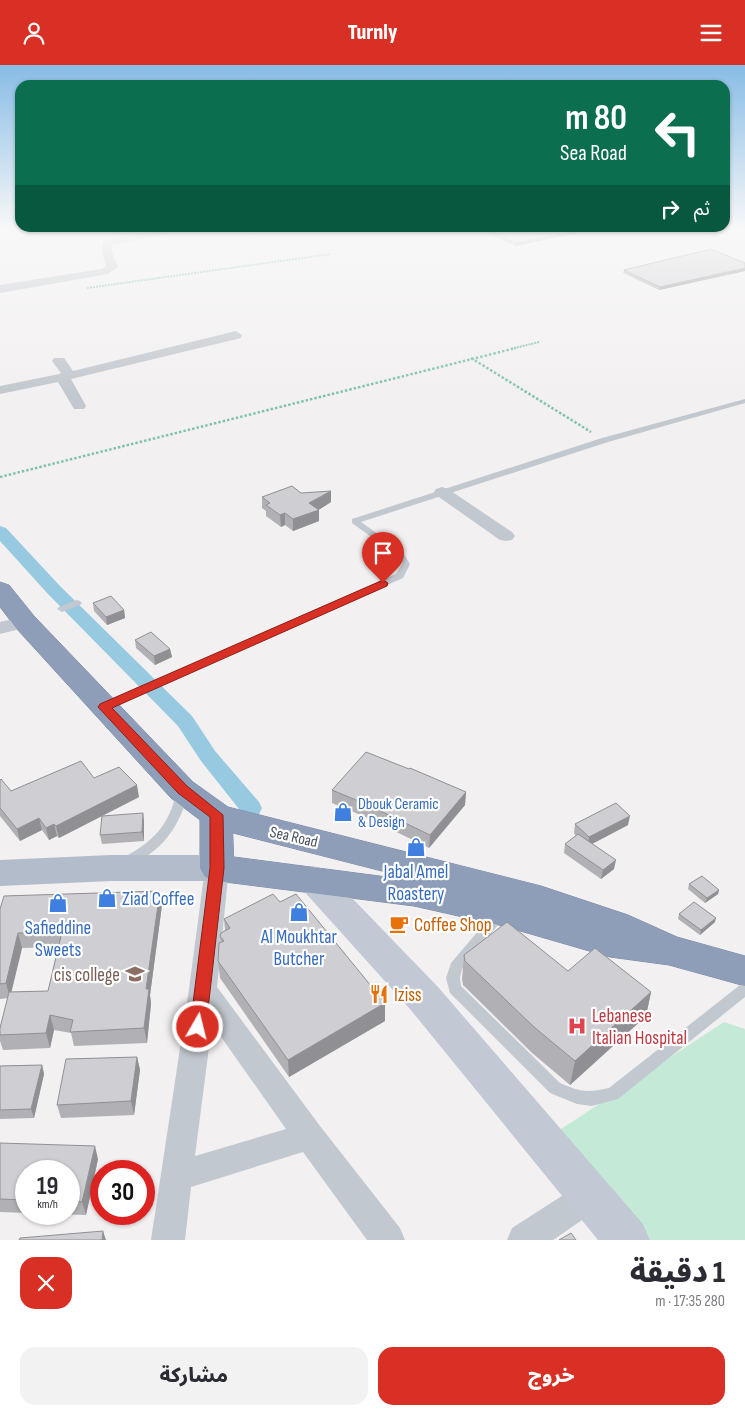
<!DOCTYPE html>
<html lang="ar">
<head>
<meta charset="utf-8">
<style>
	body { margin:0; font-family:"Sofia Sans Condensed","Noto Sans Arabic",sans-serif; background:#f2f2f3; color:#2b2b33; direction:rtl; height:100vh; display:flex; flex-direction:column; font-size:19px; white-space:nowrap }
	* { box-sizing:border-box; margin:0 }
	p { font-size:16px; color:#7c7c81 }
	.icon { flex:none; width:28px; height:28px; fill:none; stroke:currentColor; stroke-width:2; stroke-linecap:round; stroke-linejoin:round }
	.map { position:relative; height:1175px; overflow:hidden; direction:ltr }
	.panel { display:flex; flex-direction:column; background:#fff; flex:1 }
	.panel>* { flex:none }
	.banner { position:absolute; left:15px; top:15px; width:715px; height:152px; border-radius:15px; box-shadow:0 1px 4px #0004; direction:rtl; background:#0b6e4f; color:#fff; overflow:hidden }
	.speed { position:absolute; left:15px; top:1095px; display:flex; gap:10px; font-size:25px; font-weight:700; text-align:center }
	.speed>* { display:grid; place-content:center; width:65px; height:65px; border-radius:50%; background:#fff; box-shadow:0 1px 4px #0004; line-height:1 }
	.speed small { font-size:12px; font-weight:400 }
	.speed .limit { border:8px solid #d22; background:#fff; color:#111 }
	.pin { position:absolute; display:grid; place-items:center; width:42px; height:42px; color:#fff; margin:-51px -21px; border-radius:50% 50% 50% 0; rotate:-45deg; box-shadow:0 0 5px #0007 }
	.pin .icon { rotate:45deg }
	.me { position:absolute; width:55px; margin:-28px; rotate:8deg; stroke-linejoin:round; filter:drop-shadow(0 0 4px #0008) }
	.turn { display:flex; align-items:center; gap:18px; height:105px; padding:0 20px; font-size:22px }
	.turn .icon { width:65px; height:65px; stroke-width:2.5 }
	.turn b { display:block; font-size:35px; line-height:42px }
	.then { display:flex; align-items:center; height:48px; padding:0 20px; background:#0003; gap:10px; font-size:19px }
	.round { display:grid; place-items:center; flex:none; width:52px; height:52px; border-radius:15px; background:#f2f2f3 }
	.summary { display:flex; align-items:center; justify-content:space-between; height:85px; padding:0 20px }
	h1 { font-size:30px; font-weight:800; line-height:38px }
	.cta { display:flex; gap:10px; margin-top:auto; padding:10px 20px }
	.cta a { flex:1; height:58px; border-radius:15px; background:#d93025; color:#fff; font-size:20px; font-weight:800; line-height:58px; text-align:center }
	.cta a+a { background:#f2f2f3; color:#2b2b33 }
	header { display:flex; justify-content:space-between; align-items:center; height:65px; padding:0 20px; background:#d93025; color:#fff; font-size:22px; font-weight:800 }
	.map>svg:first-child { display:block }
	.green { fill:#c4ead7 }
	.lines { fill:none; stroke-linecap:round; stroke-linejoin:round }
	.canal { fill:#97c9e1; fill-rule:evenodd }
	.highway-casing { stroke:#7988a4; stroke-width:1 }
	.path-far1 { stroke:#80c3aa; stroke-width:2; stroke-dasharray:2 1; stroke-linecap:butt }
	.path { stroke:#80c3aa; stroke-width:2.5; stroke-dasharray:2.5 2; stroke-linecap:butt }
	.lane { fill:#c2c8cf; fill-rule:evenodd }
	.street { fill:#c2c8cf; fill-rule:evenodd }
	.secondary { fill:#c3c9d4; fill-rule:evenodd }
	.primary { fill:#b3bccb; fill-rule:evenodd }
	.highway { fill:#8e9db8; fill-rule:evenodd }
	.wall { fill:#b1b1b5; fill-rule:evenodd }
	.shaded-wall { fill:#909094 }
	.building { fill:#ceced3; stroke:#909094 }
	.route { fill:#d93025; stroke:#8d1f18 }
	.labels { text-anchor:middle; stroke-width:4.5; stroke-linejoin:round; paint-order:stroke }
	.shop-label { font-size:16px; fill:#366cbe; stroke:#fff; text-anchor:start }
	.street-label { font-size:16px; fill:#4a515b; stroke:#fff }
	.near-shop-label { font-size:19px; fill:#366cbe; stroke:#fff }
	.near-food-label { font-size:19px; fill:#c56008; stroke:#fff; text-anchor:start }
	.near-education-label { font-size:19px; fill:#785e54; stroke:#fff; text-anchor:end }
	.near-health-label { font-size:19px; fill:#be3a42; stroke:#fff; text-anchor:start }
</style>
</head>
<body>
<header><svg class="icon" aria-label="menu" viewBox="0 0 24 24"><path d="M4 6h16M4 12h16M4 18h16"/></svg>Turnly<svg class="icon" aria-label="person" viewBox="0 0 24 24"><circle cx="12" cy="8" r="4"/><path d="M4 21q1-7 8-7t8 7"/></svg></header>
<div class="map">
<svg width="745" height="1175" viewBox="0 0 745 1175">
	<rect width="100%" height="100%" fill="#f2f0f0"/>
	<polygon class="green" points="724,957 745,964 745,1175 648,1175 558,1066"/>
	<g class="lines">
		<polygon class="canal" points="0,461 6,463 60,521 192,651 215,686 259,737 262,743 259,749 251,751 243,749 201,696 178,661 48,529 0,476"/>
		<g class="highway-casing">
			<path id="highway" d="M0,517L9,520L34,551L193,717L228,742L541,821L628,850L677,872L745,891V921L669,900L610,892L503,861L414,841L217,816L205,812L200,803V755L171,733L16,563L0,542ZM233,768L425,817L234,792Z"/>
		</g>
		<g class="path-far1">
			<polyline points="87,223 331,189"/>
			<polyline points="511,284 539,277"/>
		</g>
		<g class="path">
			<polyline points="471,293 591,367"/>
			<polyline points="0,412 516,283"/>
		</g>
		<g class="lane">
			<polygon points="745,334 745,338 608,377 361,457 402,486 410,499 403,513 109,643 101,643 100,641 101,639 396,509 402,499 396,490 352,458 352,454 602,373"/>
			<polygon points="77,535 80,536 82,538 80,540 62,547 57,544 59,542"/>
			<path d="M182,724L186,725L188,728C181,760 160,790 128,800L124,798L122,795L124,792C152,778 170,759 176,728L178,725Z"/>
			<path d="M501,844L506,845L507,849L462,904L460,913L461,921L560,1018C581,1027 587,1028 609,1023L740,920L745,918V932L618,1034L592,1041L577,1039L550,1028L450,928L446,913L451,898L496,845Z"/>
		</g>
		<g class="street">
			<polygon points="164,163 175,163 176,165 171,168 112,180 112,187 118,202 108,209 0,228 0,220 101,204 106,201 102,187 103,176"/>
			<polygon points="236,266 242,270 241,273 71,314 86,341 84,344 74,344 58,317 0,329 0,321 59,309 61,308 52,296 54,293 64,293 73,306"/>
			<polygon points="442,422 448,424 512,467 515,471 512,475 506,476 500,475 436,430 434,427 436,424"/>
			<polygon points="25,551 32,553 35,557 32,561 0,569 0,557"/>
			<path d="M217,794L226,796L229,803L217,922L320,1061L400,1163L405,1175H367L303,1087L191,1122L185,1175H151L189,924L205,803L208,796ZM212,959L286,1064L195,1091Z"/>
			<polygon points="590,1115 601,1120 606,1131 601,1142 553,1175 507,1175 512,1163 579,1120"/>
		</g>
		<polygon class="secondary" points="313,801 325,805 438,922 643,1159 650,1175 598,1175 410,944 301,823 296,814 301,805"/>
		<polygon class="primary" points="111,790 217,790 229,794 234,803 229,812 217,816 111,816 0,821 0,795"/>
		<use href="#highway" class="highway"/>
	</g>
	<g class="wall">
		<polygon points="477,163 603,163 515,181"/>
		<polygon points="745,198 745,206 659,225 623,208 624,205"/>
		<polygon points="262,432 331,437 318,445 319,456 293,466 285,460 281,462 266,451 266,446 262,443"/>
		<polygon points="93,538 124,545 125,553 107,560 94,546"/>
		<polygon points="135,575 170,584 172,592 155,600 136,583"/>
		<polygon points="409,704 466,727 465,740 429,783 368,753 332,738 332,725"/>
		<polygon points="94,713 139,732 59,773 57,771 49,775 42,765 20,776 0,751 0,715 11,726"/>
		<polygon points="143,748 144,757 144,776 102,779 100,770"/>
		<polygon points="575,759 628,760 592,779 614,804 601,814 564,788 565,779 576,771 574,768"/>
		<polygon points="689,819 719,825 718,829 705,838 688,824"/>
		<path d="M160,826L162,840L150,930L151,939L147,978L74,981L71,968L54,965L50,983L3,985L0,976V963L8,933L0,934V844ZM58,882L48,926L11,927L22,883Z"/>
		<polygon points="280,837 385,938 385,956 289,1012 220,913 218,896 221,878 220,871 225,865 224,854"/>
		<polygon points="679,849 715,857 700,870 678,854"/>
		<polygon points="464,890 568,906 651,927 646,951 570,1020 531,987 463,920 462,914"/>
		<polygon points="137,992 140,1005 134,1050 61,1053 57,1040"/>
		<polygon points="42,1000 44,1009 34,1053 0,1054 0,1001"/>
		<polygon points="0,1078 98,1094 86,1150 56,1149 69,1149 69,1106 26,1106 26,1148 0,1147"/>
	</g>
	<g class="shaded-wall">
		<polygon points="590,163 603,163 515,181 516,178"/>
		<polygon points="745,203 745,206 659,225 660,222"/>
		<polygon points="331,426 331,437 317,446 319,445 319,456 293,466 293,454 309,438"/>
		<polygon points="285,448 285,460 281,462 280,450"/>
		<polygon points="124,545 125,553 107,560 106,552"/>
		<polygon points="170,584 172,592 155,600 154,591"/>
		<polygon points="137,720 139,732 59,773 56,761"/>
		<polygon points="466,727 465,740 429,783 430,770"/>
		<polygon points="143,748 144,757 144,776 142,767"/>
		<polygon points="630,751 628,760 588,781 589,772"/>
		<polygon points="39,753 42,765 20,776 17,764"/>
		<polygon points="54,759 57,771 49,775 46,763"/>
		<polygon points="616,795 614,804 601,814 603,805"/>
		<polygon points="719,825 718,829 705,838 707,833"/>
		<polygon points="160,826 162,840 150,930 151,939 147,978 144,963 146,924"/>
		<polygon points="716,853 715,857 700,870 701,865"/>
		<polygon points="18,868 22,883 10,933 6,918"/>
		<polygon points="651,927 646,951 570,1020 575,996"/>
		<polygon points="385,938 385,956 289,1012 288,995"/>
		<polygon points="50,950 54,965 50,983 46,968"/>
		<polygon points="137,992 140,1005 134,1050 131,1036"/>
		<polygon points="42,1000 44,1009 34,1053 31,1044"/>
		<polygon points="95,1081 98,1094 86,1150 82,1137"/>
		<polygon points="103,1166 106,1175 102,1175"/>
	</g>
	<g class="building">
		<polygon points="484,163 590,163 516,178"/>
		<polygon points="711,184 745,198 745,203 660,222 624,205"/>
		<polygon points="292,421 301,428 331,426 309,438 319,445 293,454 285,448 280,450 266,440 270,438 262,432"/>
		<polygon points="111,531 124,545 106,552 93,538"/>
		<polygon points="151,567 170,584 154,591 135,575"/>
		<polygon points="366,687 409,704 410,703 466,727 430,770 368,740 332,725"/>
		<polygon points="81,696 94,713 119,702 137,720 56,761 54,759 46,763 39,753 17,764 0,743 0,715 1,714 11,726"/>
		<polygon points="616,738 630,751 589,772 575,759"/>
		<polygon points="143,748 142,767 100,770 102,751"/>
		<polygon points="578,769 616,795 603,805 565,779"/>
		<polygon points="702,811 719,825 707,833 689,819"/>
		<polygon points="160,826 146,924 149,924 144,963 70,967 73,955 50,950 46,968 0,970 0,963 9,927 48,926 62,867 18,868 6,918 0,919 0,844 4,831"/>
		<polygon points="273,829 280,837 296,829 385,938 288,995 218,896 219,878 224,876 220,871 221,868 230,863 224,854"/>
		<polygon points="694,837 716,853 701,865 679,849"/>
		<polygon points="507,857 568,906 595,883 651,927 575,996 534,962 465,896 464,890"/>
		<polygon points="137,992 131,1036 57,1040 66,994"/>
		<polygon points="42,1000 31,1044 0,1045 0,1001"/>
		<polygon points="0,1078 95,1081 82,1137 69,1136 69,1106 26,1106 26,1135 0,1134"/>
		<polygon points="103,1166 102,1175 19,1175 20,1173"/>
		<polygon points="571,1168 576,1175 559,1175"/>
	</g>
	<linearGradient id="sky" x2="0" y2="1"><stop stop-color="#87bce5"/><stop offset="0.5" stop-color="#f9f8f8"/><stop offset="1" stop-color="#f9f8f8" stop-opacity="0"/></linearGradient>
	<rect width="745" height="328" fill="url(#sky)"/>
	<polygon class="route" points="383,515 388,518 387,521 112,643 187,721 223,750 224,803 206,962 204,967 198,969 193,967 190,962 210,803 210,752 178,728 98,642 100,639"/>
	<defs>
		<g id="shop-bare" transform="scale(1.5)"><path d="M-5-2.5h2.3a2.7 3.5 0 0 1 5.4 0H5L5.5 6h-11ZM-1.5-2.5h3a1.5 2.3 0 0 0-3 0Z" fill="#3f7fe0" stroke="#fff" stroke-width="2.5" paint-order="stroke"/></g>
		<g id="cafe-bare" transform="scale(1.5)"><path d="M-5.5-4.5H6V0H3Q3 3.5 0 3.5H-2.5Q-5.5 3.5-5.5 0ZM3-3.2v2h1.7v-2ZM-6 4.5H4V6H-6Z" fill="#e8710a" stroke="#fff" stroke-width="2.5" paint-order="stroke"/></g>
		<g id="university-bare" transform="scale(1.5)"><path d="M0-5L7-2L0 1L-7-2ZM-4 1L0 2.5L4 1V4Q0 6-4 4Z" fill="#8d6e63" stroke="#fff" stroke-width="2.5" paint-order="stroke"/></g>
		<g id="restaurant-bare" transform="scale(1.5)"><path d="M-5-6h1v4h1v-4h1v4h1v-4h1v5L-1.5 .5V6h-2V.5L-5-1ZM5-6V6H3V1.5H1.5Q1.5-4 5-6Z" fill="#e8710a" stroke="#fff" stroke-width="2.5" paint-order="stroke"/></g>
		<g id="hospital-bare" transform="scale(1.5)"><path d="M-5-5h3v3.5h4V-5h3V5h-3V1.5h-4V5h-3Z" fill="#e0444e" stroke="#fff" stroke-width="2.5" paint-order="stroke"/></g>
	</defs>
	<g fill-rule="evenodd">
		<use href="#shop-bare" x="343" y="747"/>
		<use href="#shop-bare" x="416" y="782"/>
		<use href="#shop-bare" x="107" y="833"/>
		<use href="#shop-bare" x="58" y="838"/>
		<use href="#shop-bare" x="299" y="847"/>
		<use href="#cafe-bare" x="399" y="859"/>
		<use href="#university-bare" x="135" y="909"/>
		<use href="#restaurant-bare" x="379" y="929"/>
		<use href="#hospital-bare" x="577" y="961"/>
	</g>
	<g class="labels">
		<g class="shop-label">
			<text x="358" y="744">Dbouk Ceramic<tspan x="358" dy="18">&amp; Design</tspan></text>
		</g>
		<g class="street-label">
			<text transform="translate(294 771) rotate(13)" y="6">Sea Road</text>
		</g>
		<g class="near-shop-label">
			<text x="416" y="813">Jabal Amel<tspan x="416" dy="22">Roastery</tspan></text>
			<text x="122" y="840" text-anchor="start">Ziad Coffee</text>
			<text x="58" y="869">Safieddine<tspan x="58" dy="22">Sweets</tspan></text>
			<text x="299" y="878">Al Moukhtar<tspan x="299" dy="22">Butcher</tspan></text>
		</g>
		<g class="near-food-label">
			<text x="414" y="866">Coffee Shop</text>
			<text x="394" y="936">Iziss</text>
		</g>
		<g class="near-education-label">
			<text x="120" y="916">cis college</text>
		</g>
		<g class="near-health-label">
			<text x="592" y="957">Lebanese<tspan x="592" dy="22">Italian Hospital</tspan></text>
		</g>
	</g>
</svg>
<div class="speed"><div>19<small>km/h</small></div><div class="limit">30</div></div>
<div class="pin" style="left:383px;top:518px;background:#d93025"><svg class="icon" aria-label="arrive" viewBox="0 0 24 24"><path d="M6 21V4h12l-3 4 3 4H6"/></svg></div>
<svg class="me" style="left:198px;top:962px" viewBox="-20 -20 40 40"><circle r="17" fill="#d93025" stroke="#fff" stroke-width="3"/><path d="M0-11L8 9 0 5-8 9z" fill="#fff"/></svg>
<div class="banner">
<div class="turn"><svg class="icon" aria-label="left" viewBox="0 0 24 24"><path d="M17 20v-9H6M10 6l-5 5 5 5"/></svg><div><b>80 m</b>Sea Road</div></div>
<div class="then">ثم<svg class="icon" aria-label="right" viewBox="0 0 24 24"><path d="M7 20v-9h11M14 6l5 5-5 5"/></svg></div>
</div>
</div>
<section class="panel">
<div class="summary"><div><h1>1 دقيقة</h1><p>280 m · 17:35</p></div><a class="round" style="background:#d93025;color:#fff"><svg class="icon" aria-label="close" viewBox="0 0 24 24"><path d="M6 6l12 12M18 6L6 18"/></svg></a></div>
<div class="cta"><a>خروج</a><a>مشاركة</a></div>
</section>
</body>
</html>
